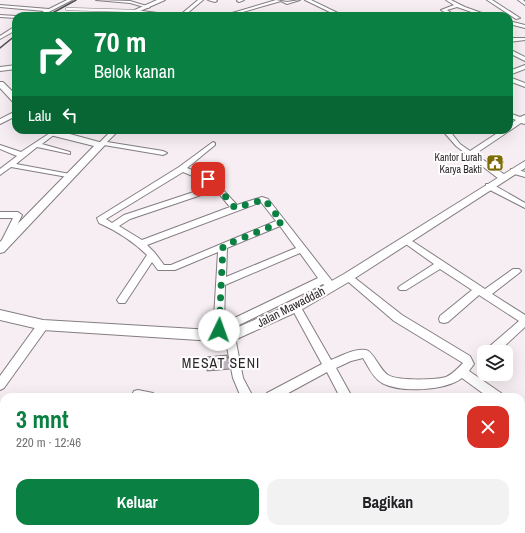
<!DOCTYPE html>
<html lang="id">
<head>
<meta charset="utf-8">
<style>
	body { margin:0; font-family:"Archivo Narrow",sans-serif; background:#f2f2f2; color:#202124; height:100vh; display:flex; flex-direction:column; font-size:15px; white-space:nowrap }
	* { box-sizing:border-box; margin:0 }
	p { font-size:13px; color:#757577 }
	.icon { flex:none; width:22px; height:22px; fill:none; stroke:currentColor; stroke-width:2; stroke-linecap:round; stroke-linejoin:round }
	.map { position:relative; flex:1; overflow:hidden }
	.drawer { position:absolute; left:0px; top:393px; width:525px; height:140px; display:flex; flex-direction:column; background:#fff; border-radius:12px 12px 0 0; box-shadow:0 4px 16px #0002 }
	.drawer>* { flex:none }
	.hud { position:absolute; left:12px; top:12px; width:501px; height:122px; border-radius:12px; box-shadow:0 4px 16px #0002; background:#0b8043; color:#fff; overflow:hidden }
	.tools { position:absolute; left:477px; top:345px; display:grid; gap:8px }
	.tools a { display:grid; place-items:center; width:36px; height:36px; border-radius:8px; background:#fff; box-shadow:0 4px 16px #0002; font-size:20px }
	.pin { position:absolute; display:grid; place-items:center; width:34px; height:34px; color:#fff; margin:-17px; border-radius:8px; box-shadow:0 2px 6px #0006 }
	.me { position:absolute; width:44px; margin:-22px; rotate:3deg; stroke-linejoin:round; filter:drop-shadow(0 0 3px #0008) }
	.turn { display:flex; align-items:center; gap:14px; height:84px; padding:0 16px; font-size:18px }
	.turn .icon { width:52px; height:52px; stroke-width:2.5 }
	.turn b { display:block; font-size:28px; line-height:34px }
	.then { display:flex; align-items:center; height:38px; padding:0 16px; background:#0003; gap:8px; font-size:15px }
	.round { display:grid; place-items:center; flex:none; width:42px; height:42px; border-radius:12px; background:#f2f2f2 }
	.overview { display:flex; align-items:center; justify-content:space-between; height:68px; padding:0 16px }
	h1 { font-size:24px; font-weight:700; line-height:30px; color:#0b8043 }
	.cta { display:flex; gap:8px; margin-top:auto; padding:8px 16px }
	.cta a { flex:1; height:46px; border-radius:12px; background:#0b8043; color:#fff; font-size:16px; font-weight:700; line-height:46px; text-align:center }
	.cta a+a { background:#f2f2f2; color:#202124 }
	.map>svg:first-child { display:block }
	.building { fill:#beb6bc; stroke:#80797e }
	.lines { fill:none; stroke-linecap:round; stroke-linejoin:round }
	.lane-casing { stroke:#847d82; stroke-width:3.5 }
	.street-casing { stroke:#847d82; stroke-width:2 }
	.secondary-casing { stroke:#847d82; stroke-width:2 }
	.lane { stroke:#fff; stroke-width:2.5 }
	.street { fill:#fff; fill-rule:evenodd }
	.secondary { fill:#fff; fill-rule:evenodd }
	.rail { stroke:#504c4f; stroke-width:1.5 }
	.route { stroke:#0b8043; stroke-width:7; stroke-dasharray:0 12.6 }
	.labels { text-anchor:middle; stroke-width:4; stroke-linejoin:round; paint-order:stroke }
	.far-poi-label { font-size:10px; fill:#2a2729; stroke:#fffdfe; text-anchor:end }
	.street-label { font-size:12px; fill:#2a2729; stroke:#fffdfe }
	.quarter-label { font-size:14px; letter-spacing:1px; fill:#2a2729; stroke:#fffdfe }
</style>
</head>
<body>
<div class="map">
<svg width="525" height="533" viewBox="0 0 525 533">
	<rect width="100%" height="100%" fill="#f6eef3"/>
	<g class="building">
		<polygon points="496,158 504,162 496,167 488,162"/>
		<polygon points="227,355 230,369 207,371 207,357"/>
	</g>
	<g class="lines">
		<g class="lane-casing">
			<polyline id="lane" points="67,9 135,11"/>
		</g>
		<g class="street-casing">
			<g id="street">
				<polygon points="67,0 72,0 41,16 35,16 44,11 0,7 0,5 49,9"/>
				<polygon points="96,0 130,1 150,7 148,8 130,3"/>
				<polygon points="198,0 203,0 184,16 179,16"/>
				<polygon points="208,0 216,0 217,1 215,2"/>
				<polygon points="238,0 244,0 239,2 237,1"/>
				<polygon points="276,0 287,2 300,0 287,4 281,1 229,16 222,16"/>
				<polygon points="305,0 311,0 344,16 338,16"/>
				<polygon points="446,0 451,0 465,7 490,16 483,16 457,7 447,10 456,16 451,16 441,10 454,5"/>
				<polygon points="487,0 492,0 520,18 516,19"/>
				<polygon points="518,0 523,0 525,2 525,5"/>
				<polygon points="135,10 172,15 174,16 162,16 133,12"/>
				<polygon points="0,15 16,16 18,16 16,16 16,18 0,17"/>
				<polygon points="509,21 525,25 525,28 509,24"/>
				<polygon points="14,27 16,27 16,30 0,39 0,36"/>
				<polygon points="509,38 525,38 525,40 509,42"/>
				<polygon points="509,49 525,57 525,61 509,53"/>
				<polygon points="525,65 525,69 509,75 509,71"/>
				<polygon points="509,77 525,83 525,87 509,81"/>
				<polygon points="16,111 16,116 0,124 0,119"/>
				<polygon points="509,113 520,117 525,115 525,124 521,123 475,154 505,175 505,179 499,179 456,146 442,130 449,130 460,144 470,151 502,130 509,130 509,125 516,120 509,117"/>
				<polygon points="112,130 119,130 107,142 163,151 167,153 163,155 104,145 98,146 98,144"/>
				<polygon points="53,131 56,133 55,134 42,144 70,152 70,154 37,147 16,164 70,174 74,176 73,178 11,167 0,175 0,169 17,156 0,149 0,145 21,152"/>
				<path d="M213,142L215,143V145L187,168L211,177L237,205L262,197L268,199L336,286L334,288C329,290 327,287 323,284L223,333L222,337L218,338L214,337L213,334L218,252L175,270H158L152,262L125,303H119L117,300L147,255C134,242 117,231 99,223L97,218L179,167ZM183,172L205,181L212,186L124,215L112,223L106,219ZM216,190L230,207L142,240L119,226L130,219ZM261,202L276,221L171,265H164L155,253L147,245ZM280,226L296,248L226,277L227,248ZM300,253L318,278L224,323L225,285Z"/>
				<polygon points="511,169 514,169 525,172 525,177 511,173"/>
				<polygon points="486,184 492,184 525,203 525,208 486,188"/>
				<polygon points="0,212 18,212 22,215 10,240 6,243 2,240 13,218 0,218"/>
				<polygon points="406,237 485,289 513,269 519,269 521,271 519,273 492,294 525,315 525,327 498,352 490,352 489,349 490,346 519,321 479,295 448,322 444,323 440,322 439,319 440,316 472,290 440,269 406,290 400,290 398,288 400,286 434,264 403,242 402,240"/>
				<path d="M348,274L351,275L402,315L470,356L474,364L469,371L501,393L503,397H488L462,378C445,391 401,393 382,383C373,378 368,366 363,358L351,361L336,368L352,397H340L327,372L281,397H265L267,393L322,364L291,307L293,304H299L331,360C341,356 355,348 366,350C373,351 380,370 388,375C397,381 436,380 446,377C453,374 458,368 463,363L394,321L345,279L343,277L345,275Z"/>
				<polygon points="43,321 47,322 48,325 47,328 4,388 0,390 0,376 39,322"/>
				<polygon points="230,333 234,334 235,337 243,378 253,397 241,397 233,378 225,337 226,334"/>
				<polygon points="138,390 153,393 155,397 133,397 132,395 134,391"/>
				<polygon points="0,421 4,422 4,432 0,431"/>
				<polygon points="0,506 4,507 4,521 0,520"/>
				<polygon points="44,529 91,529 93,533 42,533"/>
				<polygon points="217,529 231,529 229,533 215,533"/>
				<polygon points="304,529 318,529 320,533 306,533"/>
				<polygon points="361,529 376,529 378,533 363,533"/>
				<polygon points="417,529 431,529 433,533 419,533"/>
			</g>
		</g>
		<g class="secondary-casing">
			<g id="secondary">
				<polygon points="157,0 165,0 129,16 121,16"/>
				<polygon points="16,65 16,69 0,71 0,67"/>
				<polygon points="0,82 3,82 16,95 16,102 13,102 0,88"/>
				<polygon points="45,130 55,130 103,143 105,145 4,252 0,253 0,242 94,146 50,135"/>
				<polygon points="525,161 525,168 352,280 301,310 230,342 43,330 0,320 0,310 43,320 229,331 291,304 344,274"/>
			</g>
		</g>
		<use href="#lane" class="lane"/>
		<use href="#street" class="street"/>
		<use href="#secondary" class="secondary"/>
		<g class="rail">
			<polyline points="47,16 76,0"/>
			<polyline points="0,48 16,35"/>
		</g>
	</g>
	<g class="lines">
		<polyline class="route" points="208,179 220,190 235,208 262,200 265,200 282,222 223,246 219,330"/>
	</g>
	<defs>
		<g id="civic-square" transform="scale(0.9)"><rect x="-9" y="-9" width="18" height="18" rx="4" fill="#7d6b04" stroke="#fffdfe"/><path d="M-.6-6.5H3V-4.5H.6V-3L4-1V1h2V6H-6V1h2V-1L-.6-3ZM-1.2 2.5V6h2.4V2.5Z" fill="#fff"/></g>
	</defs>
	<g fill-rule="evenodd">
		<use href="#civic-square" x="495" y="163"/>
	</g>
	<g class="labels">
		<g class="far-poi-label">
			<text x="482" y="161">Kantor Lurah<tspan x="482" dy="12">Karya Bakti</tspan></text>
		</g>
		<g class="street-label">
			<text transform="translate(291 307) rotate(-27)" y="4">Jalan Mawaddah</text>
		</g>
		<g class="quarter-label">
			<text x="221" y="368">MESAT SENI</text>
		</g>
	</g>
</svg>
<div class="tools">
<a><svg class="icon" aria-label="layers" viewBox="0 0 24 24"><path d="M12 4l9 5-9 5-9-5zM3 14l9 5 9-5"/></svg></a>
</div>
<div class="pin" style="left:208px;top:179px;background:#d93025"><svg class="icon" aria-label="arrive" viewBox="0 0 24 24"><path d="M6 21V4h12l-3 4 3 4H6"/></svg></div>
<svg class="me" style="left:219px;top:330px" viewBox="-20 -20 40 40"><circle r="19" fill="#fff"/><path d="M0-13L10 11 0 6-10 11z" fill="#0b8043"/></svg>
<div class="hud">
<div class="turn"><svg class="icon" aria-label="right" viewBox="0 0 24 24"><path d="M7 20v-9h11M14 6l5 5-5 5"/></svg><div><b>70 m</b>Belok kanan</div></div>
<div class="then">Lalu<svg class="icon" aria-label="left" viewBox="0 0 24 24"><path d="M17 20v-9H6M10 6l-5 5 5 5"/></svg></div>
</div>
<section class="drawer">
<div class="overview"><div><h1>3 mnt</h1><p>220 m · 12:46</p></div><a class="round" style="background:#d93025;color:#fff"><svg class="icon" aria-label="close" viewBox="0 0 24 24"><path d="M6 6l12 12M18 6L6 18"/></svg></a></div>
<div class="cta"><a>Keluar</a><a>Bagikan</a></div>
</section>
</div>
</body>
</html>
